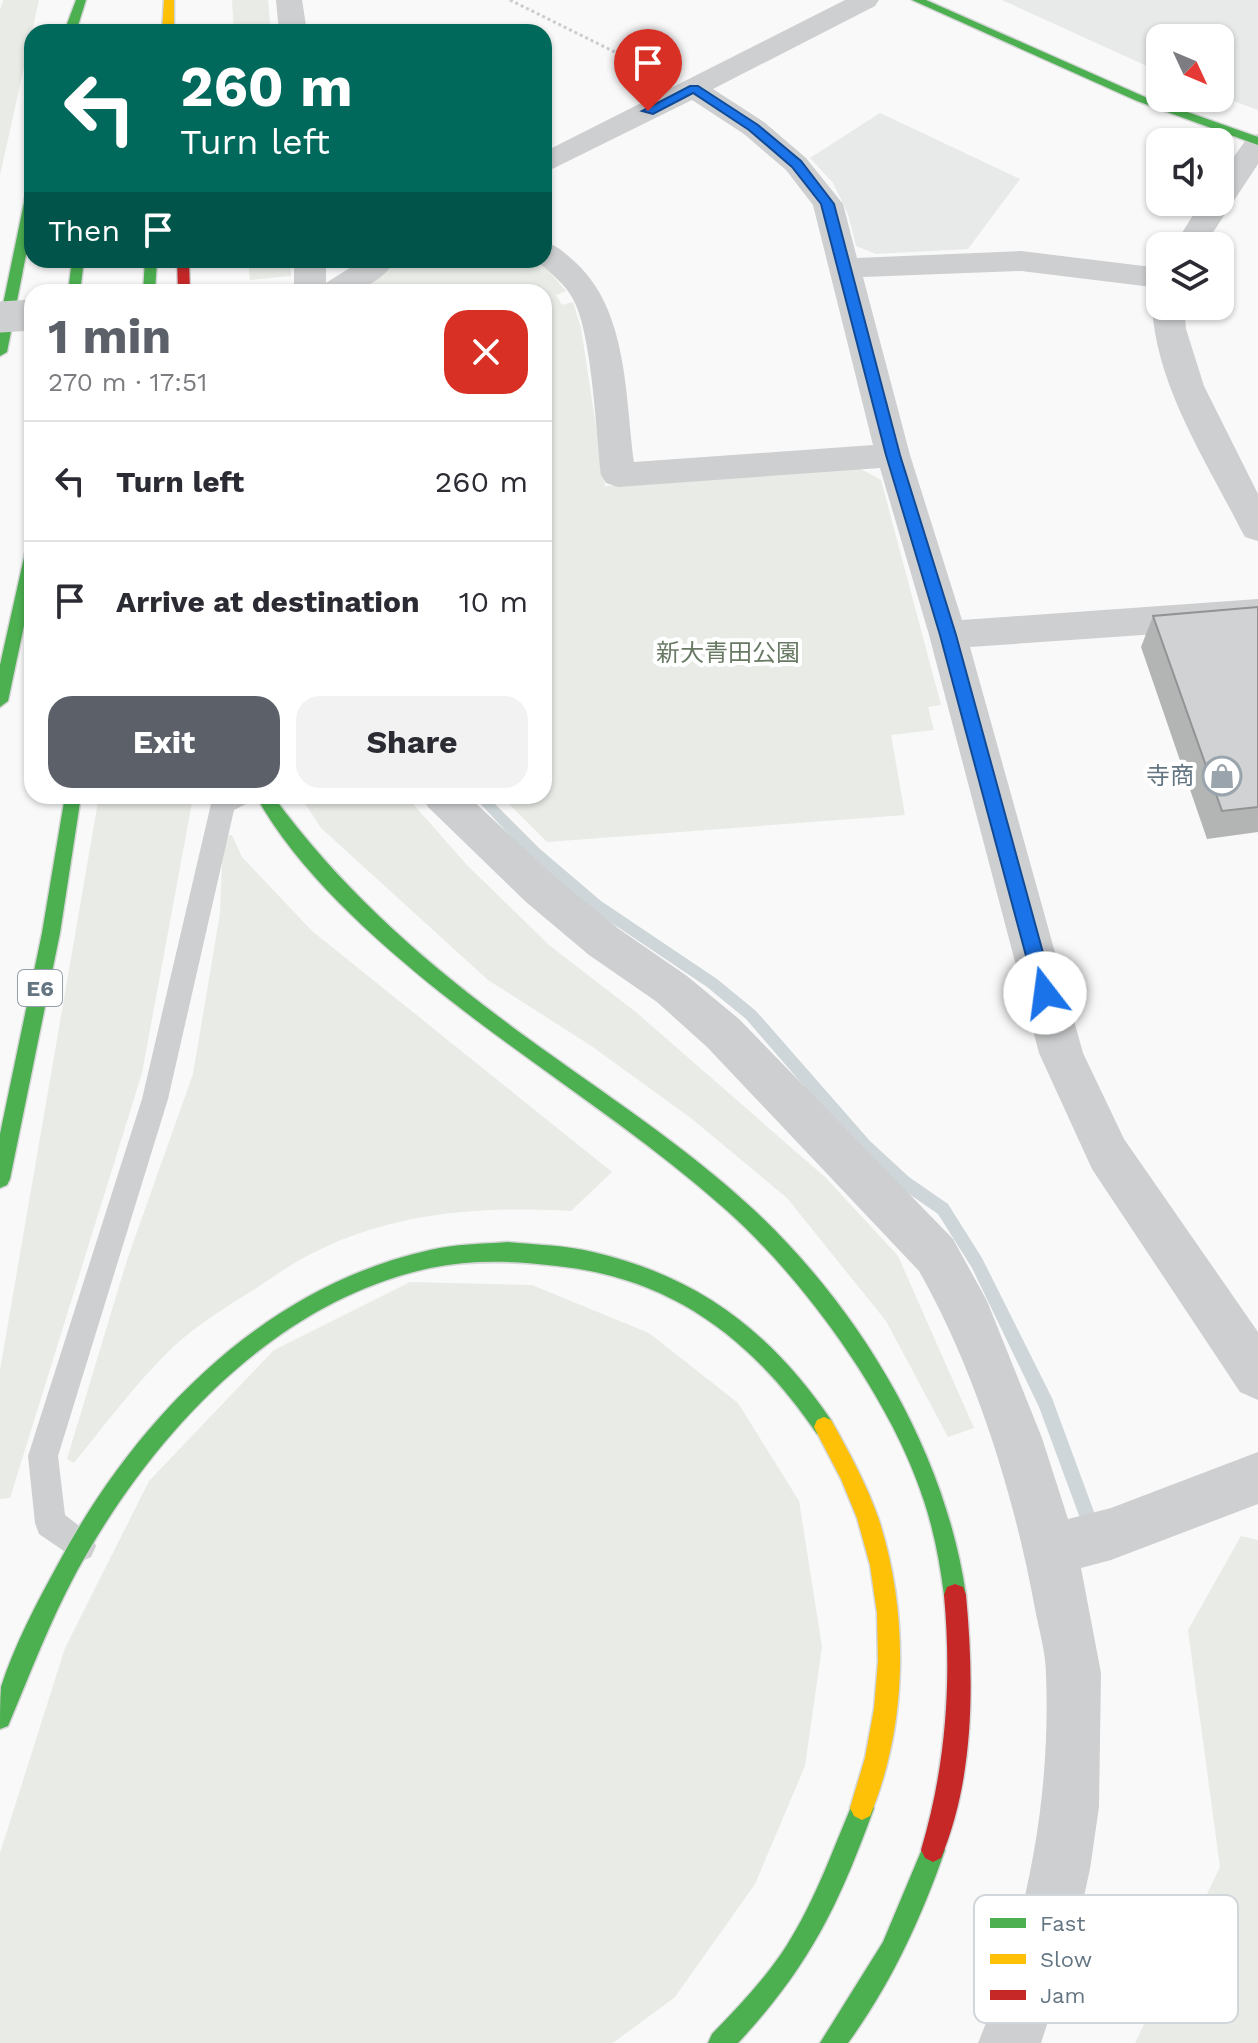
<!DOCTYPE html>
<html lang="en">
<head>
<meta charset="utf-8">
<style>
	body { margin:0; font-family:"Work Sans","Noto Sans JP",sans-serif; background:#f2f2f3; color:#2b2b33; height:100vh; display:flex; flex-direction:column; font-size:30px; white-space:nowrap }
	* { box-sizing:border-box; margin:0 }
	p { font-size:26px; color:#7c7c81 }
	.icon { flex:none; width:44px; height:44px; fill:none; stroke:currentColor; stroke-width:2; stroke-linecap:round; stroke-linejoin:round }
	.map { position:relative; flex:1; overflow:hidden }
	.sheet { position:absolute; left:24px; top:284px; width:528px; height:520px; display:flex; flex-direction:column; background:#fff; border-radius:24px; box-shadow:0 2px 6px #0004 }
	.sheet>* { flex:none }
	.top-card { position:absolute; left:24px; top:24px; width:528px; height:244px; border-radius:24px; box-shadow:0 2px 6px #0004; background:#00695c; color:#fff; overflow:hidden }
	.needle { width:52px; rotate:134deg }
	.tools { position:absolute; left:1146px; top:24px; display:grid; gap:16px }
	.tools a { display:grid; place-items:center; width:88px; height:88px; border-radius:16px; background:#fff; box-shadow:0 2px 6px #0004; font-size:40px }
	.pin { position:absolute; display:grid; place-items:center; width:68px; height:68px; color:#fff; margin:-82px -34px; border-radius:50% 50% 50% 0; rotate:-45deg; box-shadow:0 0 8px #0007 }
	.pin .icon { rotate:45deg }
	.me { position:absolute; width:88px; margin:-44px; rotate:345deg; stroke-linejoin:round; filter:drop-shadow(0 0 6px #0008) }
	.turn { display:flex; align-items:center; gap:28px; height:168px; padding:0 24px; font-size:36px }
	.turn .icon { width:104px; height:104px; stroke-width:2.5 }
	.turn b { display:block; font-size:56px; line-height:68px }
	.then { display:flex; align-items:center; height:76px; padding:0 24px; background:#0003; gap:16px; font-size:30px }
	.round { display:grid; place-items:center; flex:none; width:84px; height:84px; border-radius:24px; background:#f2f2f3 }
	.headline { display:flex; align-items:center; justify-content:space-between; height:136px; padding:0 24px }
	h1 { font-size:48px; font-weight:700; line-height:60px; color:#5c6169 }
	.cta { display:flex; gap:16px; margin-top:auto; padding:16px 24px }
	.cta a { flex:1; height:92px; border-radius:24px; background:#5c6169; color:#fff; font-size:32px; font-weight:700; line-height:92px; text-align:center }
	.cta a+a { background:#f2f2f3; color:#2b2b33 }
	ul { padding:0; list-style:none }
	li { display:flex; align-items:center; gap:24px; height:120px; padding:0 24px; border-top:2px solid #e1e1e2 }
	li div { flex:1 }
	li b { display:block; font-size:30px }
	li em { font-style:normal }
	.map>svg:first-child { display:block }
	.built { fill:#e8e9e9 }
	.green { fill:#e8ebe6 }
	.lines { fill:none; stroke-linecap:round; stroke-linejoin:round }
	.stream { fill:#ced6d9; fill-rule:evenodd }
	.fast-casing { stroke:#d5d6d7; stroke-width:3 }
	.slow-casing { stroke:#d5d6d7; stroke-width:3 }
	.jam-casing { stroke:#d5d6d7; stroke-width:3 }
	.path { stroke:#cbcccd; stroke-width:3; stroke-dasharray:3 3; stroke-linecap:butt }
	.lane { fill:#cecfd0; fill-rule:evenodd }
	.street { fill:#cecfd0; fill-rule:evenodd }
	.fast { fill:#4caf50; fill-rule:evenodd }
	.slow { fill:#ffc107; fill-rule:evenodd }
	.jam { fill:#c62828; fill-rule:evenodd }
	.street-bridge { stroke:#cecfd0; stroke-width:31 }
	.wall { fill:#b3b5b5 }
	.building { fill:#d0d2d3; stroke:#929394; stroke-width:2 }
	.route { fill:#1a73e8; stroke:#114b97; stroke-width:2 }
	.labels { text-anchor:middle; stroke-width:8; stroke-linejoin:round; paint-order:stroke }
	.shield { fill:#fff; stroke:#939fa8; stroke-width:2 }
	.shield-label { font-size:22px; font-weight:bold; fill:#657683 }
	.park-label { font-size:24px; fill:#687a64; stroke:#fff }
	.poi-label { font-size:24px; fill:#657683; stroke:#fff; text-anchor:end }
	.key { fill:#fff; stroke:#d1d6da; stroke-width:2 }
	.key-label { font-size:22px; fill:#657683 }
</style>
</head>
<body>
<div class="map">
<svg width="1258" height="2043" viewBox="0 0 1258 2043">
	<rect width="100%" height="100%" fill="#f9f9f9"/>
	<g class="built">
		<polygon points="1002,0 1258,0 1258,110 1220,96 1220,38 1160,38 1160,72"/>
		<polygon points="880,113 1020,179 968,249 876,254 856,246 848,214 833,183 810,158"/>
	</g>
	<g class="green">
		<polygon points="3,0 39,0 0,175 0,10"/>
		<polygon points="232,0 268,0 271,32 234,32"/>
		<polygon points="248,260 290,260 291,276 250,280"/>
		<polygon points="397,260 539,260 566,291 556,295 562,305 573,302 581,328 605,486 859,468 881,480 941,705 928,707 934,730 891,735 905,815 547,842 501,796 544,796 544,292 348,292 373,279"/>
		<polygon points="99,796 193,797 142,1073 10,1498 0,1499 0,1370"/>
		<polygon points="300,796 406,796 467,865 549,945 637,1013 826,1178 898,1256 974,1428 948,1437 886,1321 787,1198 692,1119 590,1045 488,980 321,828"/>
		<path d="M232,835L242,857L312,931L612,1172L571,1211C484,1206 394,1212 315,1252C295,1261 276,1275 258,1287C229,1305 198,1324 173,1347C137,1382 106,1423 74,1463L67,1459L127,1260L193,1074L220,913L223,836Z"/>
		<polygon points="410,1282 532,1285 649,1333 738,1403 799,1501 822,1647 805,1766 755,1884 675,1997 613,2043 0,2043 0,1853 65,1648 149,1481 274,1350"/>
		<polygon points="1241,1536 1258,1540 1258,2043 1135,2043 1220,1867 1188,1630"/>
	</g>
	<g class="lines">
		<polygon class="stream" points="473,796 487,796 540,849 601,901 717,979 756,1011 870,1141 909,1177 948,1204 982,1258 1052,1398 1094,1512 1092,1518 1086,1520 1080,1518 1039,1407 972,1268 938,1214 899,1187 860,1151 746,1019 707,987 591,909 530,857"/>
		<g class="fast-casing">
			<g id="fast">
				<polygon points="76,0 86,0 76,32 64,32"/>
				<polygon points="912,0 926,0 1145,97 1258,137 1258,145 1137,101"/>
				<polygon points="32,189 32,224 7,352 0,356 0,319 26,193"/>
				<polygon points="72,260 84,260 80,292 68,292"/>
				<polygon points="145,260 157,260 155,292 143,292"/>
				<polygon points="32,548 32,588 8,701 0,707 0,665 25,553"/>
				<polygon points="65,796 81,796 60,933 10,1179 7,1185 0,1188 0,1134 42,933"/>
				<path d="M256,796H273C345,894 429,966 526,1037C603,1093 684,1145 753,1209C860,1309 945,1450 966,1595L963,1603L955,1606L947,1603L944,1595C940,1563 934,1531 924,1501C892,1400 804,1279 725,1209C636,1130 534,1067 441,993C375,940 297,871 256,796Z"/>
				<path d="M508,1242C536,1245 566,1245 593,1252C698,1276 771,1332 831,1420L834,1427L831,1434L824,1437L817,1434C753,1340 673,1278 557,1266C515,1261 472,1259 430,1268C273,1302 152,1435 77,1571C50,1621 30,1674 8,1726L0,1729C0,1716 0,1700 1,1687C14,1646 36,1604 57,1566C135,1419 263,1287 430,1250C455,1244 483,1244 508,1242Z"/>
				<path d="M862,1796L870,1800L874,1808C839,1905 809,1967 738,2043H708L712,2034C739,2006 766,1978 787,1945C816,1899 833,1849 854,1800Z"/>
				<path d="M933,1838L941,1842L945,1850C921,1919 891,1984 848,2043H820L883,1942L925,1842Z"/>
			</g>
		</g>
		<g class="slow-casing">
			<g id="slow">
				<polygon points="164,0 174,0 174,32 162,32"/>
				<path d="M824,1417L831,1420C849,1452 867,1485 879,1520C909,1614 908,1724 870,1816L862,1820L854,1816L850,1808L865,1758L874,1709L878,1661L877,1613L870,1565L857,1518L841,1479L814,1427L817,1420Z"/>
			</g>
		</g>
		<g class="jam-casing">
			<g id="jam">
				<polygon points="177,260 189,260 190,292 178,292"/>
				<path d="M955,1584L963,1587L966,1595C974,1681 975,1777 941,1858L933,1862L925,1858L921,1850C946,1766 952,1682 944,1595L947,1587Z"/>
			</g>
		</g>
		<polyline class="path" points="510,0 653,71"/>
		<polygon class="lane" points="217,796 252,796 248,803 234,810 168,1099 58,1456 65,1515 91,1535 96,1546 91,1557 80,1562 39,1534 35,1523 28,1456 142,1099 211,804"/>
		<g class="street">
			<polygon points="276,0 302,0 307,32 279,32"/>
			<path d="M845,0H879L875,6L713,89L764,122L806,158L843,204L857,258L1021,251L1160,268V288L1021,271L863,277L910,455L962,620L1258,599V627L970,647L1083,1053L1124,1139L1258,1332V1400L1240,1392L1092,1169L1039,1053L929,635L880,468L618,487L606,483L601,475C596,432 592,336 574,301C566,284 549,272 536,260H544V242C557,245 565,253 575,262C628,310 625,395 634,462L873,445L813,205L786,170L744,134L692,100L544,173V152Z"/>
			<polygon points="1258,134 1258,164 1204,246 1174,246 1201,202 1220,202 1220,176 1248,137"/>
			<path d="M294,260H326V283L362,260H396C369,299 335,292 294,292Z"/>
			<path d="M1160,298V306H1184L1186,329L1204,386L1258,494V541L1245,537L1240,528C1205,459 1156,385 1152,306Z"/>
			<path d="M422,796H468L556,878L619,929L687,976L739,1019L953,1239L987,1301L1042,1438L1068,1519L1111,1508L1258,1452V1504L1111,1560L1081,1568L1101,1673L1099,1807L1090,1869L1074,1942L1041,2043H978C1026,1927 1051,1801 1046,1675C1046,1653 1039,1630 1035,1609C1015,1498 975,1369 919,1271L707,1047L657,1002L589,955L526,902L428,807Z"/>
		</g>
		<use href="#fast" class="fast"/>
		<use href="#slow" class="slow"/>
		<use href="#jam" class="jam"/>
		<polyline class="street-bridge" points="0,317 32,315"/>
	</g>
	<polygon class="wall" points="1258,607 1258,832 1207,839 1141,647 1153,616"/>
	<polygon class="building" points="1258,607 1258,807 1222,811 1153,616"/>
	<polygon class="route" points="690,86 698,86 758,125 801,161 834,204 900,455 956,635 1054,993 1051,999 1038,999 1036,993 940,635 886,455 821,204 792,167 749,130 693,93 653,114 642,111"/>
	<defs>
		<g id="shop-ring" transform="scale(2)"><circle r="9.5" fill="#fff" stroke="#99a4ac" stroke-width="1.5"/><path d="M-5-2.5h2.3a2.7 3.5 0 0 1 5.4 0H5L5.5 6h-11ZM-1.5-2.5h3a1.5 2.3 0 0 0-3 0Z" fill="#99a4ac"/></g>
	</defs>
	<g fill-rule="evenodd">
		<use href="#shop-ring" x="1222" y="776"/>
	</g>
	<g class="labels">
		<rect class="shield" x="18" y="970" width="44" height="36" rx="6"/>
		<g class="shield-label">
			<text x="40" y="996">E6</text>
		</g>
		<g class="park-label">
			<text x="728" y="661">新大青田公園</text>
		</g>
		<g class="poi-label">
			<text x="1194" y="784">寺商</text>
		</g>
	</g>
	<rect x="974" y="1895" width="264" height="128" rx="12" class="key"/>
	<rect x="990" y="1918" width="36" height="10" fill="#4caf50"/>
	<rect x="990" y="1954" width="36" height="10" fill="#ffc107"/>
	<rect x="990" y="1990" width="36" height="10" fill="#c62828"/>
	<g class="key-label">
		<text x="1040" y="1931">Fast</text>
		<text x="1040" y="1967">Slow</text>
		<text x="1040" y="2003">Jam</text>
	</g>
</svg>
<div class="tools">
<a><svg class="needle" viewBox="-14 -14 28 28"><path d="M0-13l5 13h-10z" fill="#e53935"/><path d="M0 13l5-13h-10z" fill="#7c7c81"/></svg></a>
<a><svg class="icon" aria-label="sound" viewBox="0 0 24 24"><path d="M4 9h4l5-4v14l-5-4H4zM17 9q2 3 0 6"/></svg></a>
<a><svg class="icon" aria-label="layers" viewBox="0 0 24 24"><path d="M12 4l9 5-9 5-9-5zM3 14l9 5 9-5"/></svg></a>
</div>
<div class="pin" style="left:648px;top:111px;background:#d93025"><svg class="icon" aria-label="arrive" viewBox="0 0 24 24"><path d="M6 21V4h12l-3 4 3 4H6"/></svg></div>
<svg class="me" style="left:1045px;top:993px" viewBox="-20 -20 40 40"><circle r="19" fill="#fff"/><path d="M0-13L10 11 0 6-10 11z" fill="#1a73e8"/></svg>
<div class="top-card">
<div class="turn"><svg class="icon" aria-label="left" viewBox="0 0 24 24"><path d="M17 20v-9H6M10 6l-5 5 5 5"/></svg><div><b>260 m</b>Turn left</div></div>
<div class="then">Then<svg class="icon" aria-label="arrive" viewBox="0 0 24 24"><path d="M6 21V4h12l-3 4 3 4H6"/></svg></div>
</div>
<section class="sheet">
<div class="headline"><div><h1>1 min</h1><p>270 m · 17:51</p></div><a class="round" style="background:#d93025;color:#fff"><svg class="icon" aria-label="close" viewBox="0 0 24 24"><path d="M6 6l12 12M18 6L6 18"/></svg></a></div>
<ul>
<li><svg class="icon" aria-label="left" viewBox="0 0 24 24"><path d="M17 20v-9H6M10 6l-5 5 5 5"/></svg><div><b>Turn left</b></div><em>260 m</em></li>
<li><svg class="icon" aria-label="arrive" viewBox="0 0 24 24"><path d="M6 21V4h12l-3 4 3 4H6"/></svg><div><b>Arrive at destination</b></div><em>10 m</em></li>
</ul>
<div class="cta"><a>Exit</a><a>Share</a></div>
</section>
</div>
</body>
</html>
